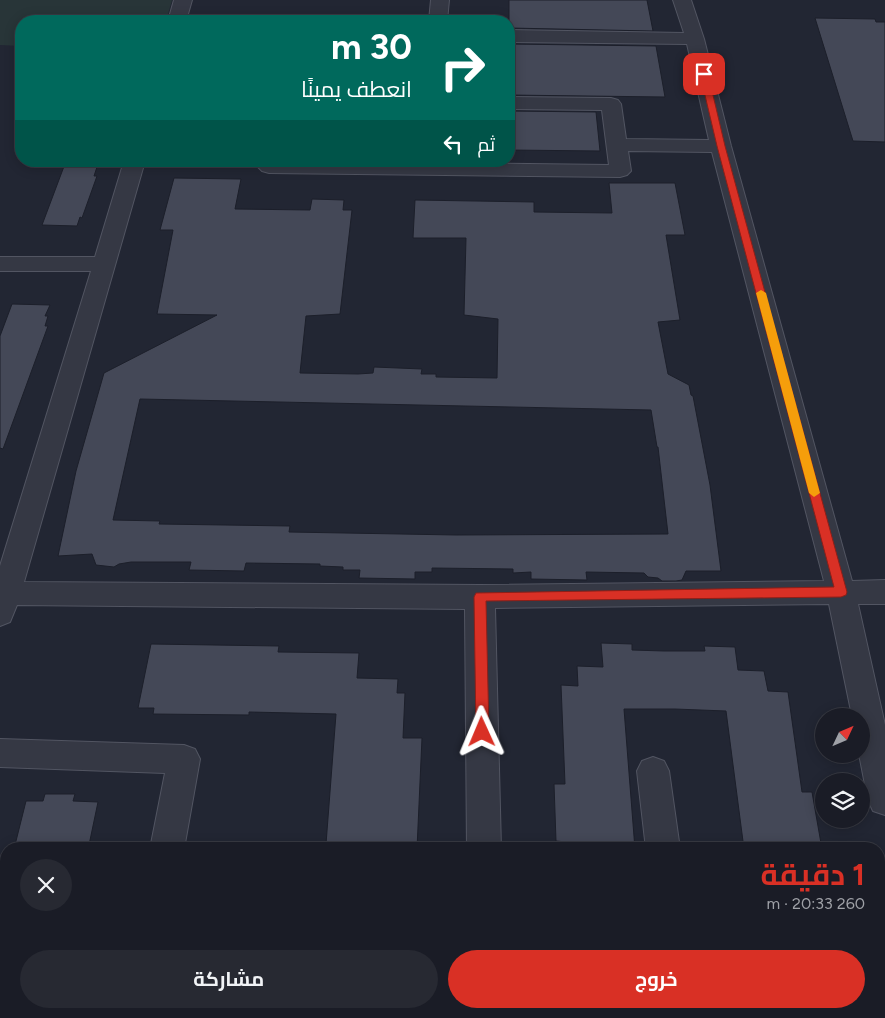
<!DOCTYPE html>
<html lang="ar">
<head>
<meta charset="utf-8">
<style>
	body { margin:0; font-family:Figtree,Cairo,sans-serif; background:#272932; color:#f1f3f6; direction:rtl; height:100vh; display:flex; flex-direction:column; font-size:19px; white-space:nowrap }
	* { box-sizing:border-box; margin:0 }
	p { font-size:16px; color:#9fa1a7 }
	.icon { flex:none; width:28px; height:28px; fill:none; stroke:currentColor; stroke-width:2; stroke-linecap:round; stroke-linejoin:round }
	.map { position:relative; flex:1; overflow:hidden; direction:ltr }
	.drawer { position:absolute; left:0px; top:842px; width:885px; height:176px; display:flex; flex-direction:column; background:#1a1c26; border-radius:20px 20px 0 0; box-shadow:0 2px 12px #0003,0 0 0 1px #383a43; direction:rtl }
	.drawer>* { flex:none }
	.top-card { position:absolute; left:15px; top:15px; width:500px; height:152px; border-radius:20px; box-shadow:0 2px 12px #0003,0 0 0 1px #383a43; direction:rtl; background:#00695c; color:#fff; overflow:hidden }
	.needle { width:32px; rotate:46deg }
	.controls { position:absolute; left:815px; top:708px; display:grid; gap:10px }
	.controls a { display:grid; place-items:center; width:55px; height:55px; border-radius:50%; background:#1a1c26; box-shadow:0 2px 12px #0003,0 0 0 1px #383a43; font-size:25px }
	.pin { position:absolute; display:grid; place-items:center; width:42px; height:42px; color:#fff; margin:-21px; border-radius:10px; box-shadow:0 2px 8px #0006 }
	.me { position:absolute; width:55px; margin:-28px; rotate:359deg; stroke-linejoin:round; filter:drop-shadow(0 0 4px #0008) }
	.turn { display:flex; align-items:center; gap:18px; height:105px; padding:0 20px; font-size:22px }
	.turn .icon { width:65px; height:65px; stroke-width:2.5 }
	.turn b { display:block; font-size:35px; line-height:42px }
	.then { display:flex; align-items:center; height:48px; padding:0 20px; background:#0003; gap:10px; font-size:19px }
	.round { display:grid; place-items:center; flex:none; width:52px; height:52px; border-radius:26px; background:#272932 }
	.head { display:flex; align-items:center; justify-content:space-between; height:85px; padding:0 20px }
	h1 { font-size:30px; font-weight:700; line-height:38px; color:#d93025 }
	.button { display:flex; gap:10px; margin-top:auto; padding:10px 20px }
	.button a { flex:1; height:58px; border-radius:30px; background:#d93025; color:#fff; font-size:20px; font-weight:700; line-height:58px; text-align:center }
	.button a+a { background:#272932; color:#f1f3f6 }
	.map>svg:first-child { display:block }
	.green { fill:#283538 }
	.building { fill:#444857; stroke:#1c1f2a; fill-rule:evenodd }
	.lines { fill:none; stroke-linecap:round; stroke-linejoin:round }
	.minor-casing { stroke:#525562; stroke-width:2 }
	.minor { fill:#353844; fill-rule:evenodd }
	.route { fill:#d93025; stroke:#8d1f18 }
	.slow { fill:#f59e0b }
</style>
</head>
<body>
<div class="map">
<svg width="885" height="1018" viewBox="0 0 885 1018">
	<rect width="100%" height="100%" fill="#222633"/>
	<polygon class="green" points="0,0 172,0 166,21 21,21 21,46 0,45"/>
	<g class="building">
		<polygon points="509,0 647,0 653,31 509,28"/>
		<polygon points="815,18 875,19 876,22 885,22 885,142 853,141"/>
		<polygon points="509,44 656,46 665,97 509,95"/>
		<polygon points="509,111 596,112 600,151 509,150"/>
		<polygon points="66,161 99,161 94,176 97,176 82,218 80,217 77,226 42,225"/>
		<path d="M174,178L241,179L235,209L310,210L312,199L344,200L343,210H352L340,314L306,316L300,373L358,374L373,373L374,367L422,369L421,374H436V377L497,378L498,319L464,315L466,238H413L415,200L534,202V212L612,213L609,183H675L685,235H666L680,320L658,322L668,374L689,385L691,395L693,396L710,485L721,571H686L682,580L676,581H662L658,578L648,577L644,573L586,572L587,580L531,579V572L513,573V569L432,568V572H415V579L359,578L360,570H343V567L320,566V564L246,563L244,571L189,570L191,562H131L119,564L114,567L96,565L92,554L58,556L76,471L104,373L217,315L157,314L173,230H160ZM140,399L651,410L657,447H658L668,534L456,535L289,532L290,526L159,524L160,521L113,520Z"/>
		<polygon points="12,304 50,305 45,316 48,316 45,326 48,326 3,449 0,448 0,336"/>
		<polygon points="601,643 632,644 632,650 664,651 705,651 704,646 735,647 738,670 764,671 768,691 788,692 802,792 812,792 822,849 744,849 726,711 675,709 624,709 635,849 567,849 566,842 556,841 554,784 565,784 561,685 578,686 577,666 603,667"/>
		<polygon points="151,644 279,646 278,652 359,653 357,678 398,679 397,693 405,693 403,738 422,738 417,849 335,849 335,845 326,844 336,714 249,712 249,715 153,714 154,708 138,708"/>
		<polygon points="45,794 75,794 73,801 98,802 89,845 61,844 60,849 14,849 26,801 43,801"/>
	</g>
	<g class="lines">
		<g class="minor-casing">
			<g id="minor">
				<polygon points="174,0 192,0 186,21 168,21"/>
				<polygon points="431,0 449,0 447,21 429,21"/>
				<polygon points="673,0 691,0 704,39 731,146 852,581 885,580 885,604 858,604 885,725 885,815 873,811 868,800 859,754 861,754 861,716 852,716 829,604 495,608 501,849 467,849 465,609 17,605 10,622 0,626 0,566 91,271 0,271 0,257 95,257 124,161 145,161 24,582 480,585 824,581 712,152 628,151 631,171 627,175 620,177 269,173 262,171 258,167 259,161 609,165 602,110 509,109 509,97 611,98 618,100 621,104 626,139 709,140 687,44 509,42 509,30 684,33"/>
				<polygon points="0,739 184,745 195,749 200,759 184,849 150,849 165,773 0,767"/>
				<polygon points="653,757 664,761 669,771 680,849 646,849 637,771 642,761"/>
				<polygon points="117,1012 154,1012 154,1018 116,1018"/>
				<rect x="468" y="1012" width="38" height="6"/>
				<polygon points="664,1012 701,1012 702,1018 664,1018"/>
			</g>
		</g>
		<use href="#minor" class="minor"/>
	</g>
	<polygon class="route" points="704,72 708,74 725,146 847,592 846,595 841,597 486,601 489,732 487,737 482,738 478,737 476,732 474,597 476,593 834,587 717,146 700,74"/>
	<polygon class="slow" points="761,290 766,293 820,493 814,497 809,493 756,293"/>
</svg>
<div class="controls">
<a><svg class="needle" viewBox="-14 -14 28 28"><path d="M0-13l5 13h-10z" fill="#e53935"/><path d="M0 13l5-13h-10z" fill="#9fa1a7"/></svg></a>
<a><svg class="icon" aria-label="layers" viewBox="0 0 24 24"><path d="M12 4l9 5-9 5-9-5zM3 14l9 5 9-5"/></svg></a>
</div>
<div class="pin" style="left:704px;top:74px;background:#d93025"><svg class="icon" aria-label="arrive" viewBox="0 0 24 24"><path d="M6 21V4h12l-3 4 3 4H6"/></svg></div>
<svg class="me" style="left:482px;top:732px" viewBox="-20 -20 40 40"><path d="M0-17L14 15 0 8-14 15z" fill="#d93025" stroke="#fff" stroke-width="4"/></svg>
<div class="top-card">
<div class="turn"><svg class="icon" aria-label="right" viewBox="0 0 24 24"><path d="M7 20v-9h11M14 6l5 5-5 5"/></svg><div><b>30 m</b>انعطف يمينًا</div></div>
<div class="then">ثم<svg class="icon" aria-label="left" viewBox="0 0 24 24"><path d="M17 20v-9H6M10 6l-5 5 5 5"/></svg></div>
</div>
<section class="drawer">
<div class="head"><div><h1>1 دقيقة</h1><p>260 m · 20:33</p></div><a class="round"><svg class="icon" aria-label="close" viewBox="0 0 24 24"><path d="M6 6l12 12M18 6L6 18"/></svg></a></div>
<div class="button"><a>خروج</a><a>مشاركة</a></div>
</section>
</div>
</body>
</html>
